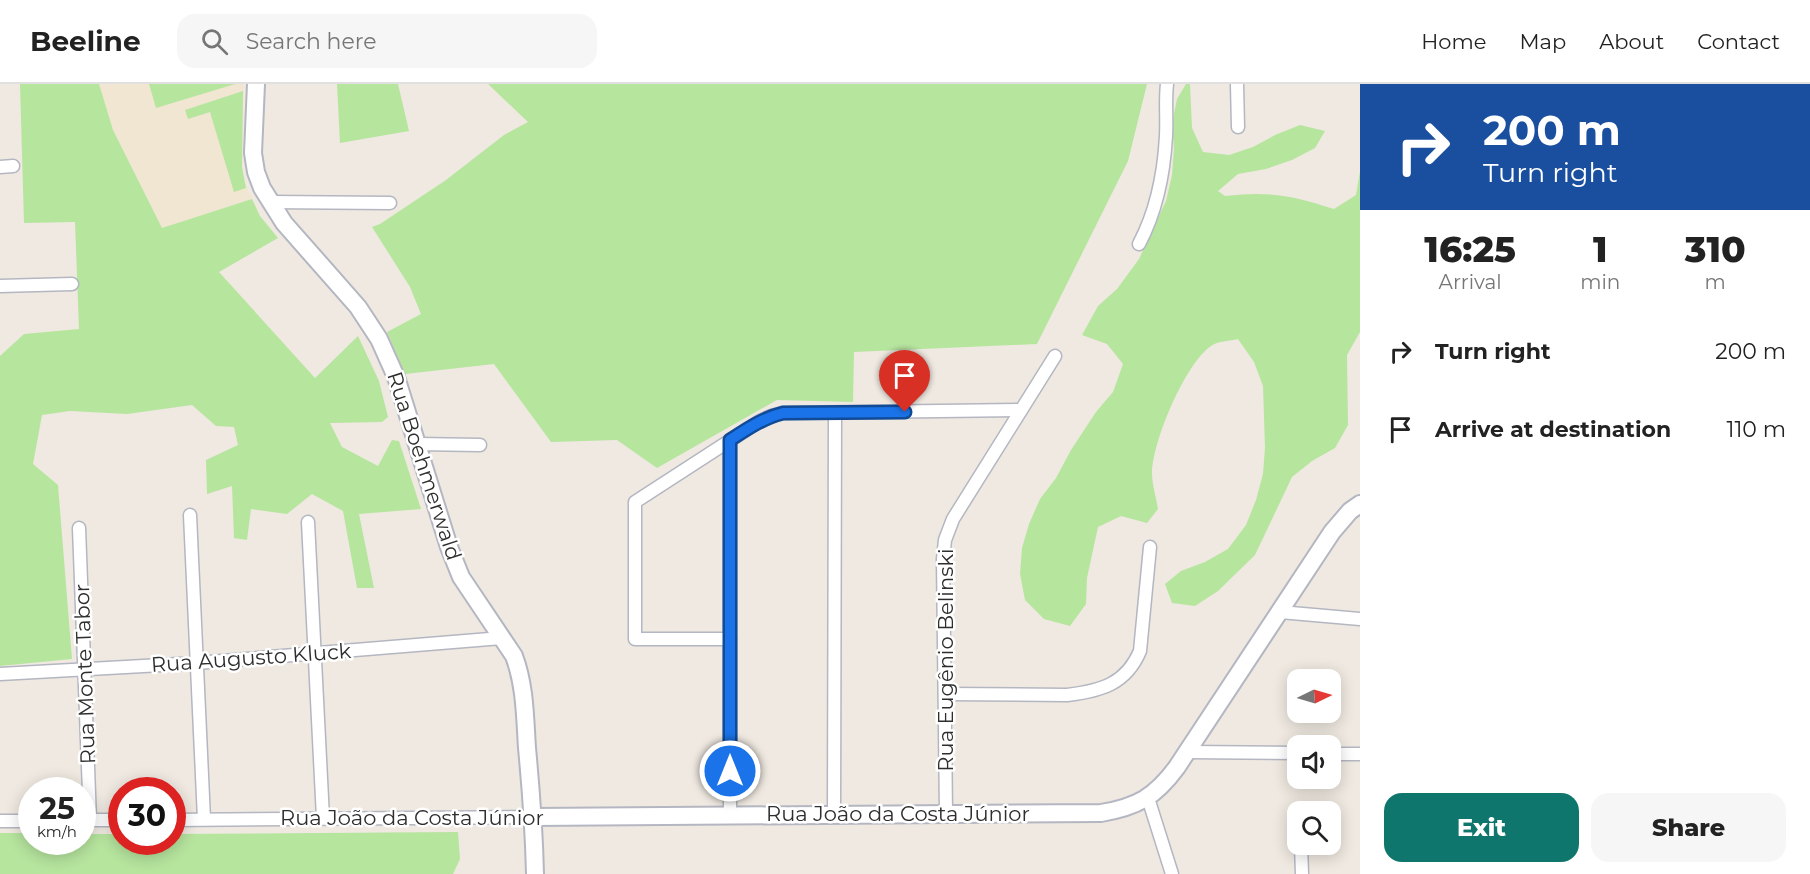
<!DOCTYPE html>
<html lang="en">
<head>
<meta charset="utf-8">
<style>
	body { margin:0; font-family:Montserrat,sans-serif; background:#f6f6f6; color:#222; height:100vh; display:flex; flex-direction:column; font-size:22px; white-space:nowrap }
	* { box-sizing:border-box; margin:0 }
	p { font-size:20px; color:#767676 }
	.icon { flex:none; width:33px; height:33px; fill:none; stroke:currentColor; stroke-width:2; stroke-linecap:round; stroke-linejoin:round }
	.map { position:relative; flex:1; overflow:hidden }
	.panel { display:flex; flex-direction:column; background:#fff; width:450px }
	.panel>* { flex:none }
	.top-card { background:#1a4fa0; color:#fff; overflow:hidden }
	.needle { width:39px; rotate:85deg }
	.buttons { position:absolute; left:1287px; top:585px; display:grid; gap:12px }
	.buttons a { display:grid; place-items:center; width:54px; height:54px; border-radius:12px; background:#fff; box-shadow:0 3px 15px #0003; font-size:30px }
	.speed { position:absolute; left:18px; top:693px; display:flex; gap:12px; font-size:30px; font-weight:700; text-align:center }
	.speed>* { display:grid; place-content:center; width:78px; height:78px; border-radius:50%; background:#fff; box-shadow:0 3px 15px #0003; line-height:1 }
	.speed small { font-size:15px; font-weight:400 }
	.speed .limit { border:9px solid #d22; background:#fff; color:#111 }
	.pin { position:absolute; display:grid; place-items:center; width:51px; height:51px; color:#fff; margin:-62px -26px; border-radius:50% 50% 50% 0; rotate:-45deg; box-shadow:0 0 6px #0007 }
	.pin .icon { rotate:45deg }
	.me { position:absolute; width:66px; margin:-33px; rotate:0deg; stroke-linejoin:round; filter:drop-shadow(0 0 4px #0008) }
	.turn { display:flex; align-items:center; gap:21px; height:126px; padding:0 24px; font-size:27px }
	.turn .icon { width:78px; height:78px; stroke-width:2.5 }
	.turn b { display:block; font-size:42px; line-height:51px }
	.eta { display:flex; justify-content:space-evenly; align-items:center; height:102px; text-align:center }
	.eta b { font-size:36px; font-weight:800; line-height:42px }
	.action { display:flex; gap:12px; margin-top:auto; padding:12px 24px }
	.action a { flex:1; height:69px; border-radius:18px; background:#0f766e; color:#fff; font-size:24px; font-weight:800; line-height:69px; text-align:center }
	.action a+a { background:#f6f6f6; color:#222 }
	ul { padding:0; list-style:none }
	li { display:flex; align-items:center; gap:18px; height:78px; padding:0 24px }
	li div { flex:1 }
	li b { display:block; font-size:22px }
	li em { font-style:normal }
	header { display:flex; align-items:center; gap:36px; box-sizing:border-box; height:84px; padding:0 30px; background:#fff; border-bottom:2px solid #e0e0e0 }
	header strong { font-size:28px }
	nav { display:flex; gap:33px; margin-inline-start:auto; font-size:21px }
	.search { width:420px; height:54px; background:#f6f6f6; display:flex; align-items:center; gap:15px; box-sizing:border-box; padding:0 21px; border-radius:18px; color:#767676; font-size:22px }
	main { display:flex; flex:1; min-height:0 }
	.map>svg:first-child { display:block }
	.education { fill:#f0e6d1 }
	.green { fill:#b6e59e }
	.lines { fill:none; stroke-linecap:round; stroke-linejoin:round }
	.street-casing { stroke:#b4b7c1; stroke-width:15 }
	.secondary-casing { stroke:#b4b7c1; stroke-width:20 }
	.street { stroke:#fff; stroke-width:12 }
	.secondary { stroke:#fff; stroke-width:16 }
	.route-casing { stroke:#114b97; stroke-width:15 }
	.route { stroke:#1a73e8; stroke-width:10 }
	.labels { text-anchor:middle; stroke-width:5; stroke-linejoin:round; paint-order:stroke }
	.street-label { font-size:21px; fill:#2e2e2e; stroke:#fff }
</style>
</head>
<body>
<header>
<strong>Beeline</strong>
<div class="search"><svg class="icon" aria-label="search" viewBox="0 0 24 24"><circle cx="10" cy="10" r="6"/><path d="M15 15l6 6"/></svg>Search here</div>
<nav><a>Home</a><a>Map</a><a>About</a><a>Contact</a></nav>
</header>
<main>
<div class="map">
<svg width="1360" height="790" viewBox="0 0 1360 790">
	<rect width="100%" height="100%" fill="#efe9e1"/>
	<polygon class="education" points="99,0 244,0 242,83 243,94 252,115 162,144 113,46"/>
	<g class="green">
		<polygon points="20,0 99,0 113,46 162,144 252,115 260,132 278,154 219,188 315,294 358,252 379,297 388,333 382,338 330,339 342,363 378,382 392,356 399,357 421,425 359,430 374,504 357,504 343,427 312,410 287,430 251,425 247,456 234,454 232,402 207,410 206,376 238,361 234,343 216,342 192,321 127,330 70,327 42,331 33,380 58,401 72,575 0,582 0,272 24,250 79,245 75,138 24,139"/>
		<polygon points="149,0 235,0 156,24"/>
		<polygon points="337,0 398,0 409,47 340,59"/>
		<polygon points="488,0 1147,0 1128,77 1037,260 854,268 853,318 777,316 657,384 617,356 551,358 494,280 405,290 387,248 421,230 410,203 372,143 380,140 446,96 504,51 528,38"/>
		<path d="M1186,0H1190L1192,44L1203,68L1229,71L1253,63L1275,51L1300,41L1325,47L1315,64L1292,76L1266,85L1238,90L1218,107L1225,112C1268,107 1292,111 1334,125L1356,111L1360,87V248L1347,271L1348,341L1335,364L1312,377L1292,393L1255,471L1218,507L1195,522L1172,519L1165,500L1181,487L1205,478L1228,465L1246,441L1256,416L1263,390L1265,364L1263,302L1254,278L1238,255C1230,257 1218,257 1211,262C1185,280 1153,356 1152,389C1152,400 1156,413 1158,425L1147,439L1121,432L1098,443L1087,494L1086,520L1070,542L1044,535L1025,516L1020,490L1022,464L1029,440L1040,415L1056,394L1071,366L1096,328L1113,308L1123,280L1107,260L1082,251L1098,222L1117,205L1139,175L1166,117L1172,91L1174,65L1172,40L1177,15Z"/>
		<polygon points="243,7 242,83 246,104 234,108 210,28 188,35 185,26"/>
		<polygon points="458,748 460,775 453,790 0,790 0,749 31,749 32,758 82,758 83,750 121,750 122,758 172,758 173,750"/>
	</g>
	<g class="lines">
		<g class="street-casing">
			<g id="street">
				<polyline points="1237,0 1238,43"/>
				<polyline points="0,83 13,82"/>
				<polyline points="269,118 390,119"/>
				<path d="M1139,160C1156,128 1164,89 1166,52C1167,34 1165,17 1167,0"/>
				<polyline points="0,202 72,200"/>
				<polyline points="417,360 480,361"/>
				<polyline points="190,431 204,735"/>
				<polyline points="308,438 323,734"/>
				<polyline points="79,444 90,736"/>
				<polyline points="1280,528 1360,535"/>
				<polyline points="730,555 635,555 635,418 760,337 771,332 783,329 1021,326"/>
				<polyline points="0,590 197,579 502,554"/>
				<path d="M945,610L1067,611C1101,607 1126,600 1140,567L1150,463"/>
				<polyline points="1188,668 1298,669"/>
				<polyline points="1330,670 1360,670"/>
				<polyline points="1148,714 1172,790"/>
				<polyline points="946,730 943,475 945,456 953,435 1055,272"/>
				<polyline points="730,731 730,356"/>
				<polyline points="834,731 835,329"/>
				<polyline points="84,736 122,736"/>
				<polyline points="172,736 533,733"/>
				<polyline points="0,737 32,737"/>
				<polyline points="1301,760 1302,790"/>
			</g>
		</g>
		<g class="secondary-casing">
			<g id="secondary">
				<path d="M256,0L253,69L256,88L262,104L284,139L358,223L379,255L396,293L449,463L461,493L514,572C525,601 525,633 527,664C531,706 534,748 535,790"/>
				<path d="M533,733L1101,729C1137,723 1155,713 1177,683L1332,448L1350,427L1360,420"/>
			</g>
		</g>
		<use href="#street" class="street"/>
		<use href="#secondary" class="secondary"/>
	</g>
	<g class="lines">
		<g class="route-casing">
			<path id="route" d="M730,687V356C747,345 763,334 783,329L905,328"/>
		</g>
		<use href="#route" class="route"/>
	</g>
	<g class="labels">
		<g class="street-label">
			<text transform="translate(424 382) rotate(72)" y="7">Rua Boehmerwald</text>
			<text transform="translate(251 574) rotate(-4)" y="7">Rua Augusto Kluck</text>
			<text transform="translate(946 576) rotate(-90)" y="7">Rua Eugênio Belinski</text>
			<text transform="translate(85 590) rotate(-92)" y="7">Rua Monte Tabor</text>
			<text x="898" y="737">Rua João da Costa Júnior</text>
			<text x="412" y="741">Rua João da Costa Júnior</text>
		</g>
	</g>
</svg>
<div class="buttons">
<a><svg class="needle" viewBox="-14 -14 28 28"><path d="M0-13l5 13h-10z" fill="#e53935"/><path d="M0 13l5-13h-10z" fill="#767676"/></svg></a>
<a><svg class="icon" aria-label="sound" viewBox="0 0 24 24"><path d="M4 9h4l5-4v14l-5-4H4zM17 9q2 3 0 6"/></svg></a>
<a><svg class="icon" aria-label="search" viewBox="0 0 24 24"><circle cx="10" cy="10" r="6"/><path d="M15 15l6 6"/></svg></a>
</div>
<div class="speed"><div>25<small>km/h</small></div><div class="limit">30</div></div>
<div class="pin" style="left:905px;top:328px;background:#d93025"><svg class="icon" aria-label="arrive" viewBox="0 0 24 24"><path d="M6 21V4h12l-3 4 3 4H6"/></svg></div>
<svg class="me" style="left:730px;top:687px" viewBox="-20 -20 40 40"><circle r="17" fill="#1a73e8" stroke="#fff" stroke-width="3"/><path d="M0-11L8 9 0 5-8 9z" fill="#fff"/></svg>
</div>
<section class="panel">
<div class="top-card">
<div class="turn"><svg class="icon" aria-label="right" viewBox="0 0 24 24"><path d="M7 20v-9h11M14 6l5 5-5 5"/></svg><div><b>200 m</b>Turn right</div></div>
</div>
<div class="eta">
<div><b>16:25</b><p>Arrival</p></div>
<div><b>1</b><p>min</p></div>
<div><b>310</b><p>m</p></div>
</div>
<ul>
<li><svg class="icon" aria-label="right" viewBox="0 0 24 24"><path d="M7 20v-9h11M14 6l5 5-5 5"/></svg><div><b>Turn right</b></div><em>200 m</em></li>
<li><svg class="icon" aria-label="arrive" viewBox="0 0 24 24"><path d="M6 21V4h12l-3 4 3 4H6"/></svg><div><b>Arrive at destination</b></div><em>110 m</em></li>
</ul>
<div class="action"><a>Exit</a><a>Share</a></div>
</section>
</main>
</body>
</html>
